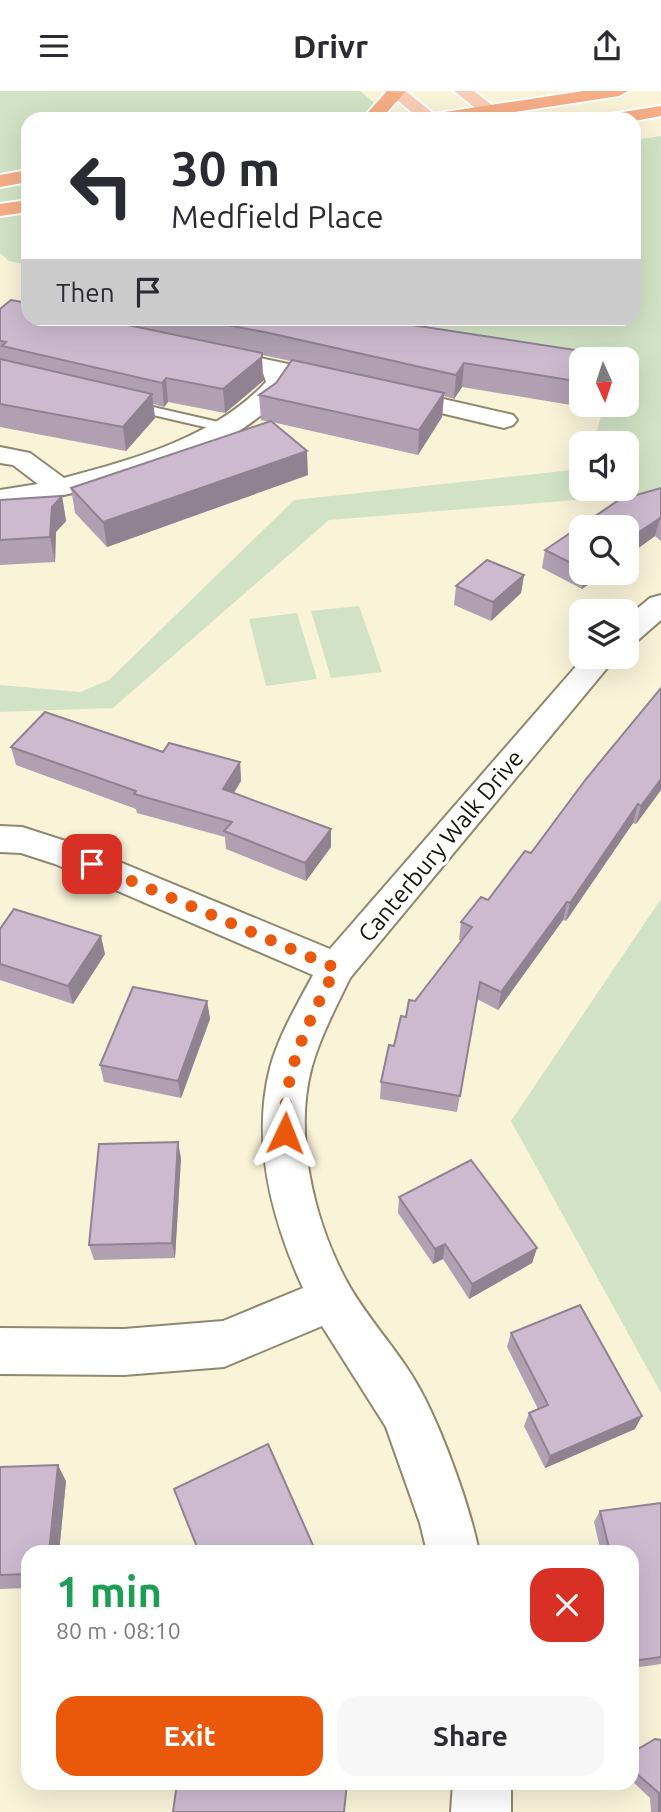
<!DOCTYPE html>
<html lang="en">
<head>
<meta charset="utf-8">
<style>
	body { margin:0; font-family:Ubuntu,sans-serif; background:#f7f7f7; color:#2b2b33; height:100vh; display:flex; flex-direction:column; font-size:26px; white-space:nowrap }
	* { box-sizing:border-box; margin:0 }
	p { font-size:23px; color:#7c7c81 }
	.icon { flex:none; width:38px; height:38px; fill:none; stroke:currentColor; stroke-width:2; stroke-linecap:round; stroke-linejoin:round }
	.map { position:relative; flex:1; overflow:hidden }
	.side { position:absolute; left:21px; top:1454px; width:618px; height:245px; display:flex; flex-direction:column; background:#fff; border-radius:21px; box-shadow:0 7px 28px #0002 }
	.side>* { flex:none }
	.guide { position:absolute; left:21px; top:21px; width:620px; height:214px; border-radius:21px; box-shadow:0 7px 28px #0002; background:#fff; color:#2b2b33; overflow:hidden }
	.needle { width:46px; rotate:177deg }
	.controls { position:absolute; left:569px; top:256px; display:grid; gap:14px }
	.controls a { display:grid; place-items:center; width:70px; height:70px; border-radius:14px; background:#fff; box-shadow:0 7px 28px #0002; font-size:35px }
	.pin { position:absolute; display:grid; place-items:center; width:60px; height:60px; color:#fff; margin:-30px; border-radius:14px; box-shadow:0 4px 10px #0006 }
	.me { position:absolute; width:77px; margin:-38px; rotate:2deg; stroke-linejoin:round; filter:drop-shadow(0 0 5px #0008) }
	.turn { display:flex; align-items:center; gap:24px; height:147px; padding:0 35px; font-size:32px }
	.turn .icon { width:91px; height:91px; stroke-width:2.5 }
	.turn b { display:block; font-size:49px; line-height:60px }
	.then { display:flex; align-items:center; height:66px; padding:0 35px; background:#0003; gap:14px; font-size:26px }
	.round { display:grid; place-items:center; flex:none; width:74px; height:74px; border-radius:21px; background:#f7f7f7 }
	.overview { display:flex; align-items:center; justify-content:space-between; height:119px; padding:0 35px }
	h1 { font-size:42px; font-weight:700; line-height:52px; color:#1e9e55 }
	.cta { display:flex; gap:14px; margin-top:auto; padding:14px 35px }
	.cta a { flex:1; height:80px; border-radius:21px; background:#ea580c; color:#fff; font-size:28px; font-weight:700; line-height:80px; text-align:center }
	.cta a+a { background:#f7f7f7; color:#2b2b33 }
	header { display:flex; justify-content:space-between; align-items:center; height:91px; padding:0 35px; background:#fff; font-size:32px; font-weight:700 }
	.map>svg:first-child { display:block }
	.green { fill:#d2e3c5 }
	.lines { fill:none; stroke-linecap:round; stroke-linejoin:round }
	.lane-casing { stroke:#8e886f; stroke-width:4 }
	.street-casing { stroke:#8e886f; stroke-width:4 }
	.primary-casing { stroke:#fff; stroke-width:4 }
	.highway-casing { stroke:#fff; stroke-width:4 }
	.lane { fill:#fff; fill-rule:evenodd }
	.street { fill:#fff; fill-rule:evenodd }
	.primary { fill:#f9ceb6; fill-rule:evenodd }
	.highway { fill:#f5ae86; fill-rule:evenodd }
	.wall { fill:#b0a0b2 }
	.shaded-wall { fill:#908291 }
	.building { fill:#cdbacf; stroke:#908291; stroke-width:2 }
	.route { stroke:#ea580c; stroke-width:12; stroke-dasharray:0 21.6 }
	.labels { text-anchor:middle; stroke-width:7; stroke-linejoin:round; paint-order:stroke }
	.street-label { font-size:24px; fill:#16140b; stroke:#fff }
</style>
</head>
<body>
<header><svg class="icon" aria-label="menu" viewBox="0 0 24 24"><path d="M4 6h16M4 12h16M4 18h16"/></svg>Drivr<svg class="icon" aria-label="share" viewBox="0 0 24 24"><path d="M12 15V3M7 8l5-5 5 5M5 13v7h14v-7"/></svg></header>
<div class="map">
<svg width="661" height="1721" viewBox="0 0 661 1721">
	<rect width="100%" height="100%" fill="#f9f3d8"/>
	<g class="green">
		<polygon points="0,0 360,0 394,28 28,28 28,174 9,170 0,162"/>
		<polygon points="661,45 661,402 329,429 113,617 0,621 0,594 80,601 109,589 294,409 581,378 581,397 626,397 626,352 593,352 605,313 626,313 626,268 581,268 320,228 634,228 634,49"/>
		<polygon points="359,515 382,581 331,587 311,520"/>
		<polygon points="297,522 317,588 266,595 249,528"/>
		<polygon points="661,808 661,1302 511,1030"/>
	</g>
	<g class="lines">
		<g class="lane-casing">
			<polygon id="lane" points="131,311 227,333 228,336 222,340 127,318 125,315"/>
		</g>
		<g class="street-casing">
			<g id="street">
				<path d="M213,257L335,283L344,285L347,290L344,295L335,297L291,288C291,297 283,303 277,309C222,370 79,405 0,415V399L38,393L13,374L0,372V356L30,362L64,387C135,368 215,346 266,291L263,282L205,269L201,264L205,259Z"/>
				<polygon points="391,296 513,324 517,329 513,334 504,337 382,308 379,303 382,298"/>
				<polygon points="661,504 661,529 637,550 626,552 626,527 650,507"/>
				<path d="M585,565H617L350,887C336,916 321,944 312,975C293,1044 314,1130 347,1191C369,1231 404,1265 424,1306C445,1347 470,1416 479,1461H427L420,1432L386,1336L322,1235L224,1276L124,1284L0,1283V1237L124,1238L223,1230L303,1197C272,1129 251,1052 270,977C279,944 297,914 313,884L55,773L21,762L0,761V735L22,736L81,755L330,858Z"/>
				<polygon points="453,1692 511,1692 511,1721 451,1721"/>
			</g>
		</g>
		<g class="primary-casing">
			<g id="primary">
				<polygon points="386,0 406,0 440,28 420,28"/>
				<polygon points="454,0 474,0 510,28 489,28"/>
			</g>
		</g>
		<g class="highway-casing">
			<g id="highway">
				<polygon points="387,0 405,1 381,28 362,28"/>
				<polygon points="583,0 628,0 619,5 468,28 423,28 432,23"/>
				<polygon points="661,15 661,25 634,30 601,28 610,23"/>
				<polygon points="28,79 28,91 0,96 0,84"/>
				<polygon points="28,109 28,121 0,125 0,113"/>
			</g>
		</g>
		<use href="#lane" class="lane"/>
		<use href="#street" class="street"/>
		<use href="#primary" class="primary"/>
		<use href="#highway" class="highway"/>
	</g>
	<g class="wall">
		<polygon points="0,218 28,228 378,228 588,261 571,314 462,296 454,308 444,305 442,326 418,364 272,331 308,384 107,456 75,422 71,397 270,331 261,329 259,304 276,292 291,270 262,264 263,290 225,322 168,311 164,316 153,313 155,327 126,360 0,336"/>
		<polygon points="661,397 661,450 655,445 626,466 626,436 581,436 581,481 605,481 582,498 542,477 545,459 619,409"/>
		<polygon points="62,405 66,430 56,441 55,471 0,474 0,409"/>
		<polygon points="524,484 521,502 491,530 454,514 456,495"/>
		<polygon points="11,656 163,661 240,671 241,690 234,702 331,756 306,790 226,758 225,746 137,722 136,718 16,674"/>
		<polygon points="661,699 636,733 633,732 566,830 563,829 498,919 477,908 457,1021 380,1008 381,991 406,926 415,910 461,850 459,849 461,831 488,809 531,762"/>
		<polygon points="0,838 105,863 73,913 0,889"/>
		<polygon points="207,910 210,928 181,1007 104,991 100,974"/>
		<polygon points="181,1067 175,1167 94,1169 89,1154"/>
		<polygon points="399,1106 537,1157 532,1172 469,1208 443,1168 433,1173 398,1122"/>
		<polygon points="511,1242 635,1338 545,1377 524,1335 529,1322 538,1318 507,1256"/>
		<polygon points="0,1376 66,1390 59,1461 28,1461 28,1497 0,1498"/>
		<polygon points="174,1398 316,1461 198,1461"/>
		<polygon points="661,1412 661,1573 632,1577 632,1461 601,1461 594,1431 600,1420"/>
		<polygon points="661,1649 661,1721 651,1721 650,1707 632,1690 632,1663 638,1658"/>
	</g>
	<g class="shaded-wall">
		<polygon points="262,266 263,290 225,322 223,298"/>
		<polygon points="464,272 462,296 454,308 456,284"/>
		<polygon points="581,277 581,292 571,314 575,290"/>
		<polygon points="166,287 168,311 164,316 162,292"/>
		<polygon points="444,302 442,326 418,364 419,339"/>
		<polygon points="152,303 155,327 126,360 123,336"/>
		<polygon points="307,360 308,384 107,456 103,431"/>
		<polygon points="62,405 66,430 56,441 55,471 50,446 52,416"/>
		<polygon points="660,427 655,445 626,466 626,450"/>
		<polygon points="585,481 605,481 582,498"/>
		<polygon points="524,484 521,502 491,530 493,511"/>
		<polygon points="240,671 241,690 225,716 223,698"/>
		<polygon points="661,688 661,699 636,733 641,715"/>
		<polygon points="638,713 633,732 566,830 570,812"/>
		<polygon points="331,738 331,756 306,790 305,772"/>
		<polygon points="567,811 563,829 498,919 501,901"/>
		<polygon points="101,845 105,863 73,913 68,895"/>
		<polygon points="207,910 210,928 181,1007 178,990"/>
		<polygon points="178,1051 181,1067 175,1167 172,1152"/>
		<polygon points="445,1153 443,1168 433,1173 435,1158"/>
		<polygon points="537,1157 532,1172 469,1208 472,1193"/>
		<polygon points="642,1325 635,1338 545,1377 550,1365"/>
		<polygon points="58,1374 66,1390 59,1461 49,1461"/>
	</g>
	<g class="building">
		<polygon points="11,209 28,212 28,228 99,228 262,262 262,266 223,298 166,287 162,292 2,255 6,251 0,250 0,218"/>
		<polygon points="196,228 373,228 588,261 585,268 581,268 581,277 575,290 464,272 456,284 269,242"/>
		<polygon points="0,268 152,303 123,336 0,313"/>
		<polygon points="292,269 444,302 419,339 259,304 276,292"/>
		<polygon points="271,330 307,360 103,431 71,397"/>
		<polygon points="661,397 661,428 660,427 626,450 626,436 581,436 581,477 545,459 619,409"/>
		<polygon points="62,405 52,416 50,446 0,449 0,409"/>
		<polygon points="487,469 524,484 493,511 456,495"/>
		<polygon points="661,597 661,688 641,715 638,713 570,812 567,811 501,901 480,891 460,1005 381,991 389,954 394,955 401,925 406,926 409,909 415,910 472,836 461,831 481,806 488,809 525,760 531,762 586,688"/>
		<polygon points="45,621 163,661 169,652 240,671 223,698 331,738 305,772 224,740 232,731 134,703 136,700 11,656"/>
		<polygon points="14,818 101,845 68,895 0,873 0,838"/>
		<polygon points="133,896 207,910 178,990 100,974"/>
		<polygon points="178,1051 172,1152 89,1154 99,1053"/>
		<polygon points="471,1069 537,1157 472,1193 445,1153 435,1158 399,1106"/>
		<polygon points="580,1214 642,1325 550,1365 529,1322 548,1314 511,1242"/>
		<polygon points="268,1353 316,1461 199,1461 174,1398"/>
		<polygon points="58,1374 49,1461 28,1461 28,1483 0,1484 0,1376"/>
		<polygon points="661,1412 661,1566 632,1570 632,1461 610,1461 600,1420"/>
		<polygon points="655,1648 661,1649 661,1721 659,1721 659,1702 637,1683 638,1658"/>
		<polygon points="177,1692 347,1692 344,1721 173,1721"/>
	</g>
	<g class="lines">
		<path class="route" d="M92,773L336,877C309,930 282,980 285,1042"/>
	</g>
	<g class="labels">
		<g class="street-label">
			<text transform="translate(441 755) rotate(-50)" y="8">Canterbury Walk Drive</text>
		</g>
	</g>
</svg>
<div class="controls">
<a><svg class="needle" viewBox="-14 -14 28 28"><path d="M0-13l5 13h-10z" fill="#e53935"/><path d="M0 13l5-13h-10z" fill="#7c7c81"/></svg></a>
<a><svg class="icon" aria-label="sound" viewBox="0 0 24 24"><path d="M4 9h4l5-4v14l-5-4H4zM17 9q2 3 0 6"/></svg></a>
<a><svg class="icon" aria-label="search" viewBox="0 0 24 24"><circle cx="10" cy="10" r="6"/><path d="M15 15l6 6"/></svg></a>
<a><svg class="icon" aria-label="layers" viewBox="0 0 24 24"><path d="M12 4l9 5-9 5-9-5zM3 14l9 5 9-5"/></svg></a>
</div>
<div class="pin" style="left:92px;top:773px;background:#d93025"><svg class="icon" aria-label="arrive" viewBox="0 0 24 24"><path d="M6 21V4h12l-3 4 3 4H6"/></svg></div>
<svg class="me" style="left:285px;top:1042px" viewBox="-20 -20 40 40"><path d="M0-17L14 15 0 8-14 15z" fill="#ea580c" stroke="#fff" stroke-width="4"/></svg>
<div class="guide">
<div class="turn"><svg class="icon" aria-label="left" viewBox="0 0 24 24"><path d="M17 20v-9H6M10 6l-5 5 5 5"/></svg><div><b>30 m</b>Medfield Place</div></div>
<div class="then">Then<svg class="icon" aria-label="arrive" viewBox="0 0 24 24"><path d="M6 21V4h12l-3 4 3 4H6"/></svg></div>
</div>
<section class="side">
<div class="overview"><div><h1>1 min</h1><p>80 m · 08:10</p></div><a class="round" style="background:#d93025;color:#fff"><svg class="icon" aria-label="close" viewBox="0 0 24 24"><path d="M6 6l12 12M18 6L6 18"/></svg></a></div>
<div class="cta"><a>Exit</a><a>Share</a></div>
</section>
</div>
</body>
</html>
